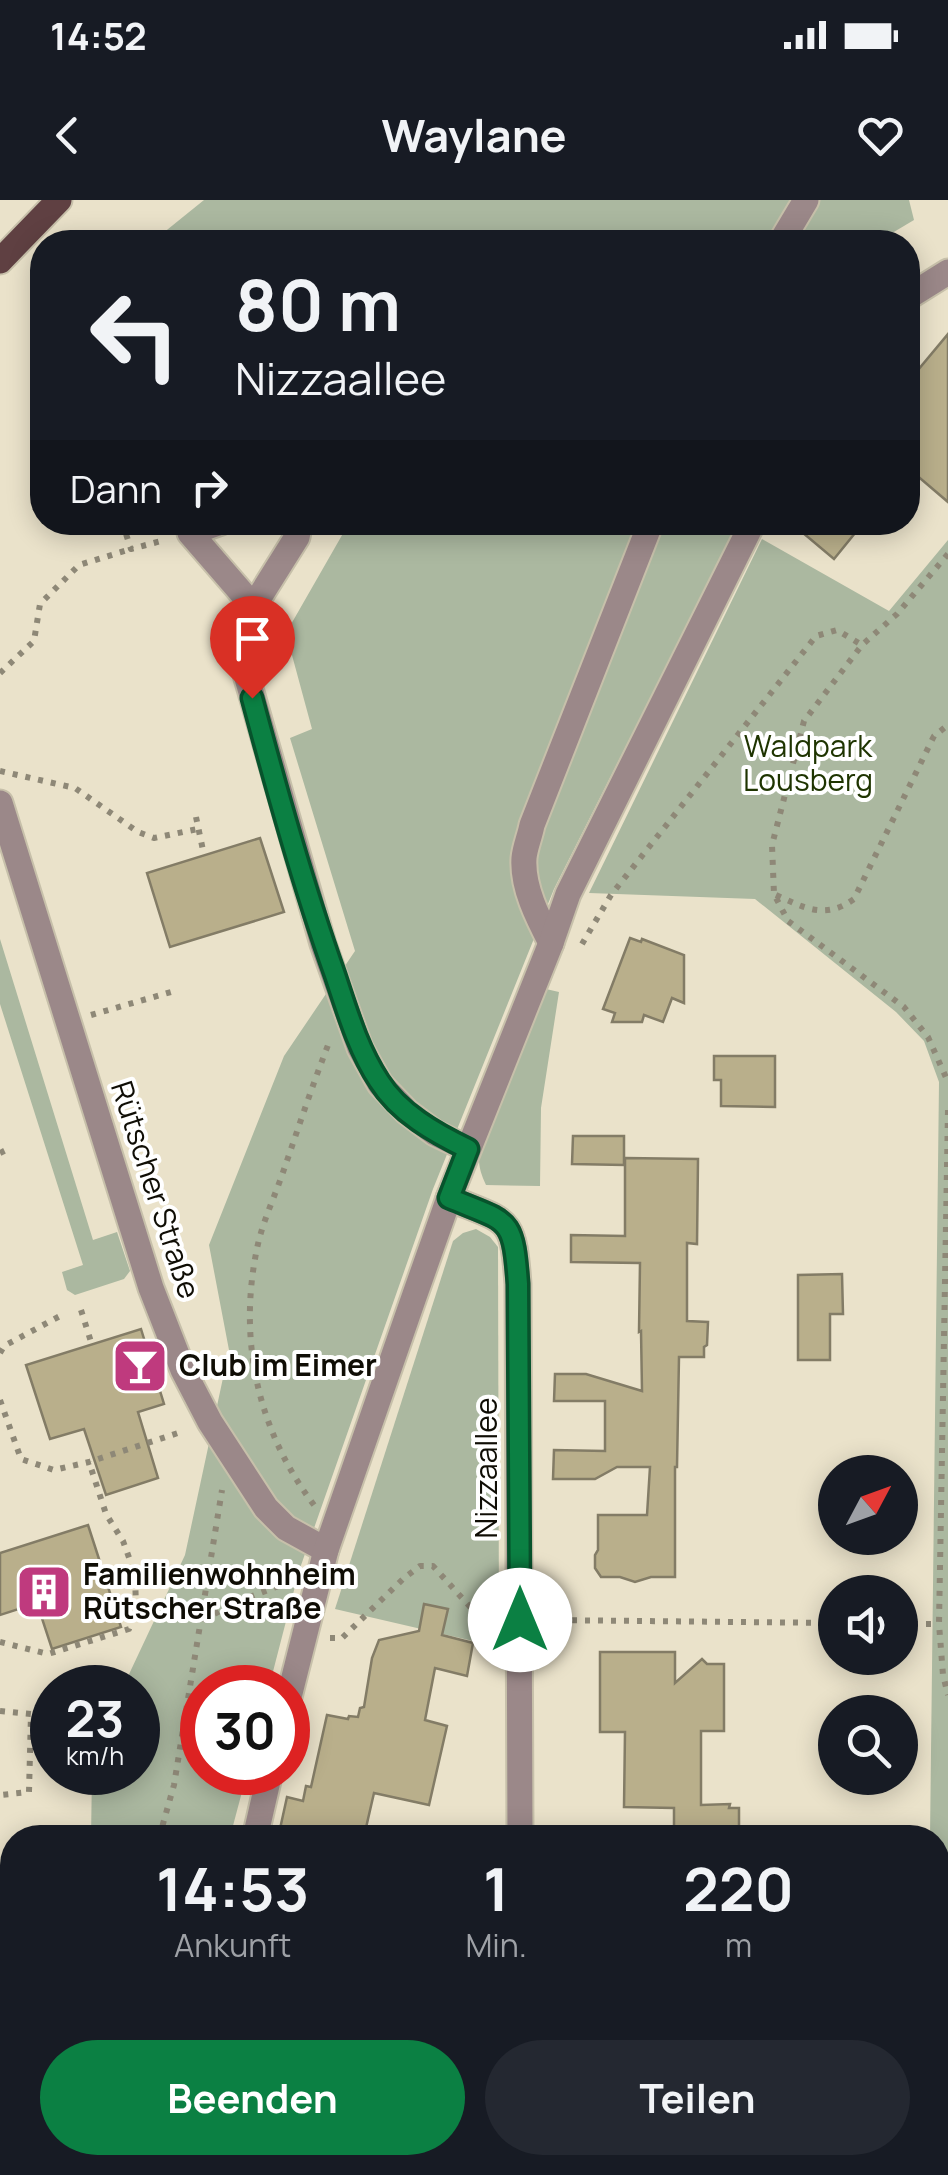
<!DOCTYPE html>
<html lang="de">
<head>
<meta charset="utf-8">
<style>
	body { margin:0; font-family:Manrope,sans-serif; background:#242831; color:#f1f3f6; height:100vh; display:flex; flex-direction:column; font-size:38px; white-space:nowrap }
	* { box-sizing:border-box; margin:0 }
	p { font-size:32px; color:#9ea1a6 }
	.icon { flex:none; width:55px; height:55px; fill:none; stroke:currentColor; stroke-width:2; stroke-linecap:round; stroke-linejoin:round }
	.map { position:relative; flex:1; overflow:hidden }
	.drawer { position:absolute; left:0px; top:1625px; width:950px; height:350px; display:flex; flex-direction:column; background:#171b24; border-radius:40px 40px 0 0; box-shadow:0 5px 25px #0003 }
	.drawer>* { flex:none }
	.banner { position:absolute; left:30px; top:30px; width:890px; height:305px; border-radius:40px; box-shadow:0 5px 25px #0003; background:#171b24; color:#f1f3f6; overflow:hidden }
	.needle { width:65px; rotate:49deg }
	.fabs { position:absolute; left:818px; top:1255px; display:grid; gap:20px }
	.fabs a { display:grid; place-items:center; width:100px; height:100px; border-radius:50%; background:#171b24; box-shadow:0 5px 25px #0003; font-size:50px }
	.speed { position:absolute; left:30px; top:1465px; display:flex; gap:20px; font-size:50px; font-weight:700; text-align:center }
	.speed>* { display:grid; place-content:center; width:130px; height:130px; border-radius:50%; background:#171b24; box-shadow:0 5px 25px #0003; line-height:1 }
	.speed small { font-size:25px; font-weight:400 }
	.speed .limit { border:15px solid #d22; background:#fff; color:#111 }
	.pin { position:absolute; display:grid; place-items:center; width:85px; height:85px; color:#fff; margin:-102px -42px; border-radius:50% 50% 50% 0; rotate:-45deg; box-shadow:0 0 10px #0007 }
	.pin .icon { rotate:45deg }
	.me { position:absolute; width:110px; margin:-55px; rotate:0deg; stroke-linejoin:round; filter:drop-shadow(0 0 8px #0008) }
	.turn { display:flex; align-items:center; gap:35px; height:210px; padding:0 40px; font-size:45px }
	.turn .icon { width:130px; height:130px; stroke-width:2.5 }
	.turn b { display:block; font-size:70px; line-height:85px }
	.then { display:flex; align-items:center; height:95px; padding:0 40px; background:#0003; gap:20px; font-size:38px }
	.eta { display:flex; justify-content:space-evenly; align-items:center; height:170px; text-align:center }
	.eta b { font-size:60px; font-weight:700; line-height:70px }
	.button { display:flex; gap:20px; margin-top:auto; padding:20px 40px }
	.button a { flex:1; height:115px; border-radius:60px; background:#0b8043; color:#fff; font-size:40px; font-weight:700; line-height:115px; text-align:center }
	.button a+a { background:#242831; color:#f1f3f6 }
	.status { display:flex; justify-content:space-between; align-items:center; height:70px; padding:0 50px; background:#171b24; direction:ltr }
	.status svg { height:28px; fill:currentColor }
	header { display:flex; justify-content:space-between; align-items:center; height:130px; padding:0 40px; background:#171b24; font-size:45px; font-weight:700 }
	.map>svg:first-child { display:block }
	.green { fill:#abb8a0 }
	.building { fill:#b9af8b; stroke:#837c66; stroke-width:2.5 }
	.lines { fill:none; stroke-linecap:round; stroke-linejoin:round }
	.minor-casing { stroke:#c7c0aa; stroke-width:29 }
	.major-casing { stroke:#c7c0aa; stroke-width:29 }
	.path { stroke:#8e8877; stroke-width:6; stroke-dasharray:5 8; stroke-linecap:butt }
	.minor { stroke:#9b8889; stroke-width:25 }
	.major { stroke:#5f4042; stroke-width:25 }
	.route-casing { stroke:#07532c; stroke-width:25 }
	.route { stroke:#0b8043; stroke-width:18 }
	.labels { text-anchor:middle; stroke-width:8; stroke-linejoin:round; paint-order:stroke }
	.park-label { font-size:30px; fill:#1e3400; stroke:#fff }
	.street-label { font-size:30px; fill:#0f0d05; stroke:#fff }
	.poi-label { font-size:30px; font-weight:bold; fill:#0f0d05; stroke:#fff; text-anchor:start }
</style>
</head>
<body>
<div class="status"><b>14:52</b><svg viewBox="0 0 49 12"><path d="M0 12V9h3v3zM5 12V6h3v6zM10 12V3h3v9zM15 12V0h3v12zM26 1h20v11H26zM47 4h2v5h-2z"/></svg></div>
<header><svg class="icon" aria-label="back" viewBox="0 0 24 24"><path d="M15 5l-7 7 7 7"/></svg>Waylane<svg class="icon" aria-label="heart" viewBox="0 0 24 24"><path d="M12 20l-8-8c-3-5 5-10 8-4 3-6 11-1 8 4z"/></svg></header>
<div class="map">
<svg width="948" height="1975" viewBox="0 0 948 1975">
	<rect width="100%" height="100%" fill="#eae2ca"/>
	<g class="green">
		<polygon points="204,0 909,0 914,20 877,42 152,42"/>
		<polygon points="349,323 732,323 736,328 554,689 433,989 299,1371 269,1487 202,1488 202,1572 247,1573 230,1637 91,1638 92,1573 138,1572 138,1488 123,1487 185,1355 229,1150 209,1045 284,856 355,751 290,538 312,529 286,433"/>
		<polygon points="762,339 889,411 948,340 948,1975 927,1975 927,1963 938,1962 938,1638 930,1637 939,882 924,841 896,812 755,699 589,693"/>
		<polygon points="0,739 93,1040 117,1032 130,1071 124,1079 75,1095 67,1090 62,1072 83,1065 0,804"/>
		<path d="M546,789L559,792L541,908L540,986L486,985C479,970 477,960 481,944Z"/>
		<polygon points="476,1029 490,1037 498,1047 499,1447 335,1409 453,1041 463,1033"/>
		<polygon points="12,1824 12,1962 147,1963 144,1975 0,1975 0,1842"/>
	</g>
	<g class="building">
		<polygon points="948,134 948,302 908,268 908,182"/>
		<polygon points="790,322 864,322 834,359"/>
		<polygon points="260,638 284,712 170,747 147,673"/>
		<polygon points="630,738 641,742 642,739 684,755 684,803 672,798 663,822 644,815 642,822 612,822 615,813 603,809"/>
		<polygon points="714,856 775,856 775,907 721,906 721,880 714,880"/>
		<polygon points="573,936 624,936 624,965 572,964"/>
		<polygon points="625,958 698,959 697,1044 687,1043 687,1121 708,1122 707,1145 704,1147 704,1157 679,1157 677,1267 675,1267 675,1377 651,1377 635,1382 620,1377 601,1377 595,1368 595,1355 598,1350 598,1315 647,1315 650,1267 617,1267 595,1279 553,1279 554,1250 605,1251 605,1201 554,1201 555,1174 586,1174 642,1191 641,1131 639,1132 640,1063 571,1062 571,1035 625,1036"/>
		<polygon points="842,1074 843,1114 830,1114 830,1160 798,1160 798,1075"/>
		<polygon points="141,1129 164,1204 138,1212 158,1278 106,1295 84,1229 50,1239 26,1165"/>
		<polygon points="88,1325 121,1427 52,1449 37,1403 0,1415 0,1353"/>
		<polygon points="424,1404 448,1409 442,1435 473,1443 467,1476 435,1468 425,1520 447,1526 429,1605 374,1593 365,1632 343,1627 340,1638 278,1638 287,1597 303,1601 306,1586 311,1587 327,1515 348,1519 349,1516 358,1517 360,1508 364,1507 372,1458 379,1440 419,1431"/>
		<polygon points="600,1452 675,1452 675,1483 702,1459 707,1464 724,1464 724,1531 701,1531 701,1605 730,1604 729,1608 739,1608 739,1638 674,1638 674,1608 624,1607 625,1532 600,1532"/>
	</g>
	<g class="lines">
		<g class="minor-casing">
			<g id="minor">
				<polyline points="781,42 806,0"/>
				<polyline points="908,97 948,72"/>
				<polyline points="221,322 190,333 254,407"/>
				<polyline points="300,322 297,337 235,436 323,744 360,848 380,884 407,912 435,933 468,949"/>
				<polyline points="0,603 151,1088 183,1170 210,1222 266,1308 286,1328 326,1350"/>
				<path d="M551,743C538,718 522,687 524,658C525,647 530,636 532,625L651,322"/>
				<path d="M449,998C509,1023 513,1015 518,1084L520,1638"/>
				<polyline points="288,1501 326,1350 414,1097 449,998 551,743 568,694 753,322"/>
				<polyline points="255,1638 270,1572"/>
				<polyline points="169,1975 172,1962"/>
				<polyline points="518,1975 518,1962"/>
			</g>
		</g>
		<g class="major-casing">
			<polyline id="major" points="0,61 59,0"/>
		</g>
		<g class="path">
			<polyline points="122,322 131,349 165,340"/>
			<polyline points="948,354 897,414 862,445 804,521 772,645 774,694 788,721 904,807 928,837 948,882"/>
			<polyline points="0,473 34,441 40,404 79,365 131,349"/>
			<polyline points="0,571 75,588 138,632 154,638 198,629"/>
			<polyline points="196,617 204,655"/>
			<path d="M776,695C805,708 825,720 854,699L934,536L948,525"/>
			<polyline points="582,744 611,695 816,436 837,430 862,445"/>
			<polyline points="91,815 171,792"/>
			<polyline points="948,910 939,1424 943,1475 948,1495"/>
			<polyline points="0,953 8,949"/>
			<polyline points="81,1110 92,1145"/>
			<polyline points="0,1153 4,1146 60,1116"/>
			<polyline points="0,1200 21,1259 54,1270 89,1262 184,1231"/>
			<path d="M314,1305C257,1230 237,1137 258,1044C263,1022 273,1000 281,978C297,932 312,886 330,840"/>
			<polyline points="203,1420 239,1401 289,1382 293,1383"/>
			<polyline points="546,1420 835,1423"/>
			<polyline points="900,1424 939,1424"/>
			<polyline points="330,1438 342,1438 404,1378 420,1366 433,1366 483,1421 494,1420"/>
			<polyline points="0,1442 48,1454 129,1429 136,1408 135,1374 123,1341 106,1314 89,1262"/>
			<polyline points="0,1511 31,1514 29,1592 0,1595"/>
			<polyline points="159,1638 174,1585 222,1290"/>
			<polyline points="0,1861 12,1875"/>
			<polyline points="31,1962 31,1975"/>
			<polyline points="548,1965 645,1965"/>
			<polyline points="947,1975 948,1972"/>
		</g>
		<use href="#minor" class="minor"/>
		<use href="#major" class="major"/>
	</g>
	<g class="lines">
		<g class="route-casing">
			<path id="route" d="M252,498C277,591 303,685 335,775C347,811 358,849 379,881C399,913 435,933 468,949L449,998C509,1023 513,1015 518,1084L520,1420"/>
		</g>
		<use href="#route" class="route"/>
	</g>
	<defs>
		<g id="bar-square" transform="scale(2.875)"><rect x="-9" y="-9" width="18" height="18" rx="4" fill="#bf3a7e" stroke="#fff"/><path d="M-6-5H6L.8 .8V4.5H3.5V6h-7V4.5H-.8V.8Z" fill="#fff"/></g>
		<g id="building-square" transform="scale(2.875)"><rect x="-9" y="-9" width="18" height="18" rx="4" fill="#bf3a7e" stroke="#fff"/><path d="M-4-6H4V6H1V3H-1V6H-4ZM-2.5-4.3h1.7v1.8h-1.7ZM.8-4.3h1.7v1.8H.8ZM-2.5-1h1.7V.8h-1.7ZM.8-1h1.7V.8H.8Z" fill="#fff"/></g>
	</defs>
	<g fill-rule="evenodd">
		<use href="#bar-square" x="140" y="1166"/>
		<use href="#building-square" x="44" y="1392"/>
	</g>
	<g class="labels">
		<g class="park-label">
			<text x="808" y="557">Waldpark<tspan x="808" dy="34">Lousberg</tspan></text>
		</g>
		<g class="street-label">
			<text transform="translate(155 990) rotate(72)" y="10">Rütscher Straße</text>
			<text transform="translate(487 1268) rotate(-90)" y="10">Nizzaallee</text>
		</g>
		<g class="poi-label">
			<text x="179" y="1176">Club im Eimer</text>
			<text x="83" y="1385">Familienwohnheim<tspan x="83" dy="34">Rütscher Straße</tspan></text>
		</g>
	</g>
</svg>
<div class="fabs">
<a><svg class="needle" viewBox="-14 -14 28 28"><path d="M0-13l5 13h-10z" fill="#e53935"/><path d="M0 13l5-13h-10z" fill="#9ea1a6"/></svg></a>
<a><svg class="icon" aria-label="sound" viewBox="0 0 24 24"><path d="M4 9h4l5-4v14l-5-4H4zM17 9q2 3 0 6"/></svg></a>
<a><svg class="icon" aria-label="search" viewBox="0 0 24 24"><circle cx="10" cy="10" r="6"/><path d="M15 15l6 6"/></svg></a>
</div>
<div class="speed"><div>23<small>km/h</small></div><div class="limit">30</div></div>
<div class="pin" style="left:252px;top:498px;background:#d93025"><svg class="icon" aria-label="arrive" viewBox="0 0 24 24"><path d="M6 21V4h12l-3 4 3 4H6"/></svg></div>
<svg class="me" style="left:520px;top:1420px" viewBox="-20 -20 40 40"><circle r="19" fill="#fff"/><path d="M0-13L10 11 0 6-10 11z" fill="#0b8043"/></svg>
<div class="banner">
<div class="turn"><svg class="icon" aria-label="left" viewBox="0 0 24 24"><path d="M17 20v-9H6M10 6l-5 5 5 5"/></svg><div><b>80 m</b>Nizzaallee</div></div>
<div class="then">Dann<svg class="icon" aria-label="right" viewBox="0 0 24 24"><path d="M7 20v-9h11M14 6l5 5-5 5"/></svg></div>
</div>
<section class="drawer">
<div class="eta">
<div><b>14:53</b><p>Ankunft</p></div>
<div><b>1</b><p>Min.</p></div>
<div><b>220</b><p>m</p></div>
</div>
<div class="button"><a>Beenden</a><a>Teilen</a></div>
</section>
</div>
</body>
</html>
